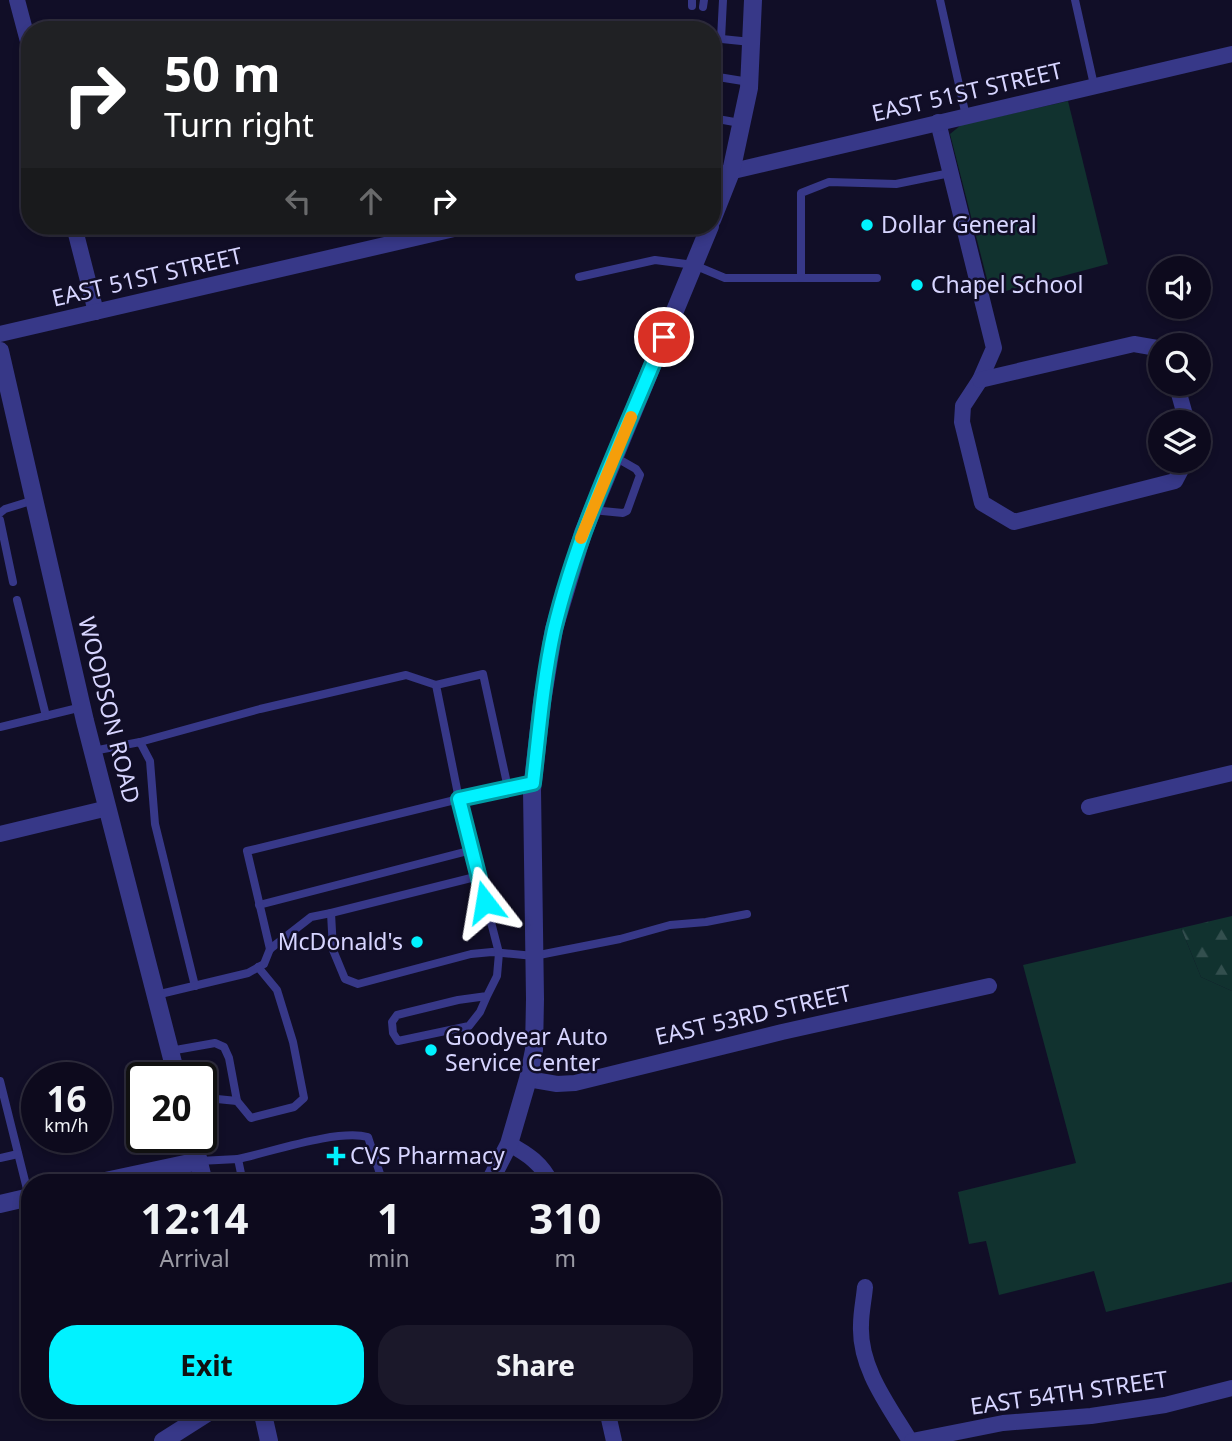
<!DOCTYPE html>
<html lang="en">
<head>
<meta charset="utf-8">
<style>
	body { margin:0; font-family:"Noto Sans",sans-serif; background:#1b182a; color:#f1f3f6; height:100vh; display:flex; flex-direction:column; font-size:26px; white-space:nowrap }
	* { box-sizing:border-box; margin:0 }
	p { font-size:23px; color:#9a9aa4 }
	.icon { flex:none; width:38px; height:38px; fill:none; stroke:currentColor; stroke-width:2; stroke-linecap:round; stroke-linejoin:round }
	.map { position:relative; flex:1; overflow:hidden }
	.drawer { position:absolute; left:21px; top:1174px; width:700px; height:245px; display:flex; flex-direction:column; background:#0d0a1d; border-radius:28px; box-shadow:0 4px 10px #0003,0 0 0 2px #2d2b3b }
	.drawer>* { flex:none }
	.banner { position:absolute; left:21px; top:21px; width:700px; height:214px; border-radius:28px; box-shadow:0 4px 10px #0003,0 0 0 2px #2d2b3b; background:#202124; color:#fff; overflow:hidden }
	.fabs { position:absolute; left:1148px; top:256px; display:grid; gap:14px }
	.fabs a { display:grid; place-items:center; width:63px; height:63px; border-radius:50%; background:#0d0a1d; box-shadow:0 4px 10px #0003,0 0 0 2px #2d2b3b; font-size:35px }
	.speed { position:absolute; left:21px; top:1062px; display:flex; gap:14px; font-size:35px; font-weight:700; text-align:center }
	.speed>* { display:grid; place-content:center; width:91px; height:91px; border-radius:50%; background:#0d0a1d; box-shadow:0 4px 10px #0003,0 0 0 2px #2d2b3b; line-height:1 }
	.speed small { font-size:18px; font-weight:400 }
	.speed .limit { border:4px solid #111; border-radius:10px; background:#fff; color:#111 }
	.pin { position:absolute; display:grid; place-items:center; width:60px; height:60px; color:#fff; margin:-30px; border:4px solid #fff; border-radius:50%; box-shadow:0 2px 7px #0007 }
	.me { position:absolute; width:77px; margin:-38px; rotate:346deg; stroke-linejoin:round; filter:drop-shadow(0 0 5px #0008) }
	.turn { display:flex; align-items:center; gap:24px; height:147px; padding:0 28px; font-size:32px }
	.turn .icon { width:91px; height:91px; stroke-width:2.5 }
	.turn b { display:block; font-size:49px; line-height:60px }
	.lanes { display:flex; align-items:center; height:66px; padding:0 28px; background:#0003; justify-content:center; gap:35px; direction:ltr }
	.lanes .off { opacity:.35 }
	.eta { display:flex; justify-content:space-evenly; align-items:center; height:119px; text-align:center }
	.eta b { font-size:42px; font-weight:700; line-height:49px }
	.primary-button { display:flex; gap:14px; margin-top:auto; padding:14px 28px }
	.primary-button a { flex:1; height:80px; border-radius:28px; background:#01f2ff; color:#111; font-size:28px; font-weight:700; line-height:80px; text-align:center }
	.primary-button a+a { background:#1b182a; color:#f1f3f6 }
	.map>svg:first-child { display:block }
	.green { fill:#11322f }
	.forest { fill:url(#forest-firs) }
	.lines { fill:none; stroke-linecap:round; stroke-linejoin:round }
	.service { stroke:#373888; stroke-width:8 }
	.minor { stroke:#373888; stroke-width:16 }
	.tertiary { stroke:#373888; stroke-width:18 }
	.route-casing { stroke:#019da6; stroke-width:18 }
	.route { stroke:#01f2ff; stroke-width:12 }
	.slow { stroke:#f59e0b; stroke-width:12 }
	.poi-dot { fill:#01f2ff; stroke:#110e27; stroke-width:2.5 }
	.labels { text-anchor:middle; stroke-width:5; stroke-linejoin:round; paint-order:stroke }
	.street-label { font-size:23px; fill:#d7d5ff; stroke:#110e27 }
	.poi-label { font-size:23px; fill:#d7d5ff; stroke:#110e27; text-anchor:start }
</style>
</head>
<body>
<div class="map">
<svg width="1232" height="1441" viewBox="0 0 1232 1441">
	<defs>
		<pattern id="forest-firs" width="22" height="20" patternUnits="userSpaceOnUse" patternTransform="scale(1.75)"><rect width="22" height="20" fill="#11322f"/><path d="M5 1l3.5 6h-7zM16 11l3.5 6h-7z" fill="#334f4e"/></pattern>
	</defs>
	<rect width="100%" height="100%" fill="#110e27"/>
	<g class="green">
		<polygon points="1068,101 1108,264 991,295 950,134 961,125"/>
		<polygon points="1181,928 1201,977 1232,991 1232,1282 1106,1312 1094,1271 999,1295 986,1241 969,1244 958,1192 1076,1163 1023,965"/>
	</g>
	<polygon class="forest" points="1232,916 1232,991 1201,977 1181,928"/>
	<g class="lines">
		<g class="service">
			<polyline points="940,0 966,116"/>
			<polyline points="1075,0 1094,85"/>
			<polyline points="692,6 692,0"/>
			<polyline points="703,7 704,0"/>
			<polyline points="690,30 690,26"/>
			<polyline points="701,30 702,27"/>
			<polyline points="712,38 751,42"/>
			<polyline points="721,39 723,0"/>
			<polyline points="712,76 749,82"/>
			<polyline points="712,118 740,123"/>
			<polyline points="579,277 655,260 694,265 725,278 877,278"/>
			<polyline points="801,278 801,193 829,182 896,184 950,173"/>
			<polyline points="592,510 623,513 627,511 640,475 636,469 615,457"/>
			<polyline points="0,513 5,509 34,500"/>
			<polyline points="0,520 13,582"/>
			<polyline points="17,600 46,716"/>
			<polyline points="0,727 82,707"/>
			<polyline points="140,742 260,709 406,675 436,685"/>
			<polyline points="93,751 140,742 150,761 155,824 195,986"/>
			<polyline points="479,876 331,913 333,950 345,979 358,984 471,954 492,952 534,956 620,939 670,925 706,922 747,914"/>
			<polyline points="259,905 472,850"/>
			<polyline points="270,949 247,851 459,799 533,783"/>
			<polyline points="156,995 248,973 264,964 270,949 311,917 331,913"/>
			<polyline points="487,996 480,1012 469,1026 398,1041 393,1033 392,1022 397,1015 458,1000 487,996 497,976 499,953 459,799 436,685 483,674 508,788"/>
			<polyline points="170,1051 215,1043 224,1047 229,1058 237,1101"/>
			<polyline points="0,1081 29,1197"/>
			<polyline points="201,1102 217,1099 237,1101 251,1118 294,1107 304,1098 293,1042 277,990 258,967"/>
			<polyline points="0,1158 18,1154"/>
			<path d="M238,1159C271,1152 337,1129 368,1137L383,1183"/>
			<polyline points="199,1161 238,1159 243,1183"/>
		</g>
		<g class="minor">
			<polyline points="17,0 30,49"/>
			<polyline points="938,122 994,348 980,380 963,406 962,422 982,503 1014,522 1175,481 1186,460"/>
			<polyline points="712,176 1232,54"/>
			<polyline points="74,226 96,312"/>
			<polyline points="0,334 467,226"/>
			<polyline points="980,380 1134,344 1157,348 1160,352"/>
			<polyline points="1176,383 1187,422"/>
			<polyline points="1089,807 1232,773"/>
			<polyline points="0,834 108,808"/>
			<polyline points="528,1079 557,1084 575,1083 782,1032 989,986"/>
			<path d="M509,1144C528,1154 542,1164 551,1183"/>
			<path d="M865,1287C864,1299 861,1312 861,1325C859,1368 889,1406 910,1441"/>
			<polyline points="607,1410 614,1441"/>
			<polyline points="912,1441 1003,1423 1091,1416 1165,1405 1232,1388"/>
		</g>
		<g class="tertiary">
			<polyline points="712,220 731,172 749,88 753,0"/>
			<polyline points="0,351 85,721 177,1078"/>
			<polyline points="193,1138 204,1183"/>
			<polyline points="96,1183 199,1161"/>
			<polyline points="489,1183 509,1144 528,1079 534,1050 535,999 532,790 542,702 554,629 583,533 710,226"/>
			<polyline points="0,1204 30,1197"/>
			<polyline points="262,1410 269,1441"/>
			<polyline points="163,1441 212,1410"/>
		</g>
	</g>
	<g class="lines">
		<g class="route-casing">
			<path id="route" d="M485,902L459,799L533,783C539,732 543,680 554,630C578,528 625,433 664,337"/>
		</g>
		<use href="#route" class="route"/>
		<polyline class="slow" points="581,538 631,417"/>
	</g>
	<g class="poi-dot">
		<circle cx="867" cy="225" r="7"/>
		<circle cx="917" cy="285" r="7"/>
		<circle cx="417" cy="942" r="7"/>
		<circle cx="431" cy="1050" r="7"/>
		<path d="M332.5 1145.5h7v7h7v7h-7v7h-7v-7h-7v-7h7z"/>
	</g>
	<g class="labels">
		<g class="street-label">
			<text transform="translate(967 92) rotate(-13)" y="8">EAST 51ST STREET</text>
			<text transform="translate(147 277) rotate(-13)" y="8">EAST 51ST STREET</text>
			<text transform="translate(109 710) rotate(76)" y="8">WOODSON ROAD</text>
			<text transform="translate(753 1015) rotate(-13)" y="8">EAST 53RD STREET</text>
			<text transform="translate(1069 1393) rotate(-8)" y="8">EAST 54TH STREET</text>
		</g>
		<g class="poi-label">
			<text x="881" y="233">Dollar General</text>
			<text x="931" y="293">Chapel School</text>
			<text x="403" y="950" text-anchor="end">McDonald's</text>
			<text x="445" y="1045">Goodyear Auto<tspan x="445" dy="26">Service Center</tspan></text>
			<text x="350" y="1164">CVS Pharmacy</text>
		</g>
	</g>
</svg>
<div class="fabs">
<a><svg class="icon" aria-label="sound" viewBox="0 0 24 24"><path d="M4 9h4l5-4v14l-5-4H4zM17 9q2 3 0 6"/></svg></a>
<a><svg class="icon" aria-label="search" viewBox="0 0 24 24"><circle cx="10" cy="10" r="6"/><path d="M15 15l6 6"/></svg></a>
<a><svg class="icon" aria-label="layers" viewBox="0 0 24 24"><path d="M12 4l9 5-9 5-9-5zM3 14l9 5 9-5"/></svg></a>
</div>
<div class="speed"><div>16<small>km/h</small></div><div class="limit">20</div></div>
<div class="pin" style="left:664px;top:337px;background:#d93025"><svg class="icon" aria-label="arrive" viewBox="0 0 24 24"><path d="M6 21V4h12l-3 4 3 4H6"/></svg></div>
<svg class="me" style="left:485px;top:902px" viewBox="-20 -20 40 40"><path d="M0-17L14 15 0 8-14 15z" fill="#01f2ff" stroke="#fff" stroke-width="4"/></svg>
<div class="banner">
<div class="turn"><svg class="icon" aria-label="right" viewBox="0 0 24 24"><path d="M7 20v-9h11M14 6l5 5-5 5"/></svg><div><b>50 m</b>Turn right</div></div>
<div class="lanes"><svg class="icon off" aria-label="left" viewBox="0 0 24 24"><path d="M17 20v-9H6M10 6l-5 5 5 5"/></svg><svg class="icon off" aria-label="ahead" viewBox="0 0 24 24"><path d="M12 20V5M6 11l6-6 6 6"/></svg><svg class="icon" aria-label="right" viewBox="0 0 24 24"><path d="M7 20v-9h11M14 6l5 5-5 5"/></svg></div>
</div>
<section class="drawer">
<div class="eta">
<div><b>12:14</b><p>Arrival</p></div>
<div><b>1</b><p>min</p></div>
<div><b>310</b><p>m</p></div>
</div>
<div class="primary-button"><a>Exit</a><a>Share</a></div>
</section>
</div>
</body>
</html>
